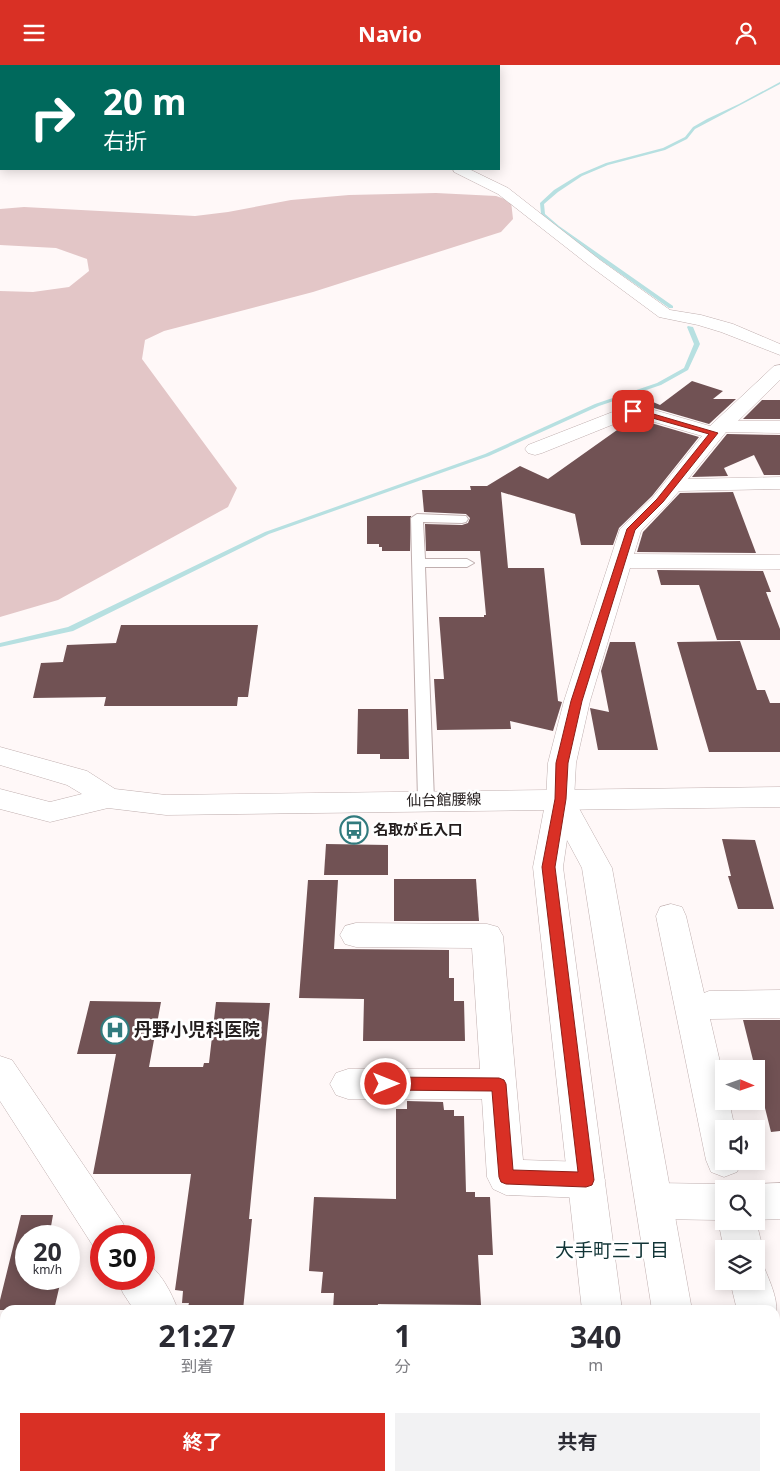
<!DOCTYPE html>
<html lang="ja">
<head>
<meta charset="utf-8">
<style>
	body { margin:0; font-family:"Noto Sans","Noto Sans JP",sans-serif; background:#f2f2f3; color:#2b2b33; height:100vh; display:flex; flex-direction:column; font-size:19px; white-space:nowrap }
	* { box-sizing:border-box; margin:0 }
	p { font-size:16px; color:#7c7c81 }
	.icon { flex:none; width:28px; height:28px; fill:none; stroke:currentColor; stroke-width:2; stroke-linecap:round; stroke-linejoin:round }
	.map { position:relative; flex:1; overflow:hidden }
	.drawer { position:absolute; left:0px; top:1240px; width:780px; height:176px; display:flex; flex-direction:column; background:#fff; border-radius:15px 15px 0 0; box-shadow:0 2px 12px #0003 }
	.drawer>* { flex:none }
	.hud { position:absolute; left:0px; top:0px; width:500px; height:105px; box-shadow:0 2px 12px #0003; background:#00695c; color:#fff; overflow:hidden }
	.needle { width:32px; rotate:92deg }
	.buttons { position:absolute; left:715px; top:995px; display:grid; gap:10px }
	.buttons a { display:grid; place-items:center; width:50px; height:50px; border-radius:0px; background:#fff; box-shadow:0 2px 12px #0003; font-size:25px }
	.speed { position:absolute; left:15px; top:1160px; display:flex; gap:10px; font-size:25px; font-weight:700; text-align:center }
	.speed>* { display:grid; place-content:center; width:65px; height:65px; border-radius:50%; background:#fff; box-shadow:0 2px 12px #0003; line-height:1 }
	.speed small { font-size:12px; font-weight:400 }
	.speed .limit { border:8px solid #d22; background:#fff; color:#111 }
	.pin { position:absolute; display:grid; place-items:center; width:42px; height:42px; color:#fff; margin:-21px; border-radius:10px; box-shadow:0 2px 8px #0006 }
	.me { position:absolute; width:55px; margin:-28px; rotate:90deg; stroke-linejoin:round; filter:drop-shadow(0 0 4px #0008) }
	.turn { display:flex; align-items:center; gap:18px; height:105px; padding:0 20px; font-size:22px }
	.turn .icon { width:65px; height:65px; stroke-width:2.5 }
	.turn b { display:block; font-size:35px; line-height:42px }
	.eta { display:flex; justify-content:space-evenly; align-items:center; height:85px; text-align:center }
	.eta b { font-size:30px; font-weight:700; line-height:35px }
	.button { display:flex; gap:10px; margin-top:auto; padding:10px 20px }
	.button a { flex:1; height:58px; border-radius:0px; background:#d93025; color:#fff; font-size:20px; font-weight:700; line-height:58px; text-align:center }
	.button a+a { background:#f2f2f3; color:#2b2b33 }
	header { display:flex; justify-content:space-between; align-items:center; height:65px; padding:0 20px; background:#d93025; color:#fff; font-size:22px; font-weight:700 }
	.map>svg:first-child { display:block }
	.green { fill:#e3c6c7 }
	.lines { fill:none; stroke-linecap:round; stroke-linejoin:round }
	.stream { fill:#b7e0e1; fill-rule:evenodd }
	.building { fill:#715254 }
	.service-casing { stroke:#c0afaf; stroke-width:2 }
	.minor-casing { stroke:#c0afaf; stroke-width:1 }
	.tertiary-casing { stroke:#c0afaf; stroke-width:1 }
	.secondary-casing { stroke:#c0afaf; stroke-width:1 }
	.service { fill:#fff; fill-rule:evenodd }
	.minor { fill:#fff; fill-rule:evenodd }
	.tertiary { fill:#fff; fill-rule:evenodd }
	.secondary { fill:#fff; fill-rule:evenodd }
	.route { fill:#d93025; stroke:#8d1f18 }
	.labels { text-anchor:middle; stroke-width:5; stroke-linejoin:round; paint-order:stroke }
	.street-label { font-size:15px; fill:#231d1d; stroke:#fff }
	.poi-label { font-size:15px; font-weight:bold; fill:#231d1d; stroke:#fff; text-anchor:start }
	.near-poi-label { font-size:18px; font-weight:bold; fill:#231d1d; stroke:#fff; text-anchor:start }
	.near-neighbourhood-label { font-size:19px; fill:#123537; stroke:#fff }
</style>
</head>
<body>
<header><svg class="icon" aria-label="menu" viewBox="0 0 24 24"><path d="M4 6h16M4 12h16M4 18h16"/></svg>Navio<svg class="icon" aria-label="person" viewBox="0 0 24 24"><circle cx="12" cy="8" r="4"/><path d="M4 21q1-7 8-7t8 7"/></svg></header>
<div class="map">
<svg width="780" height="1416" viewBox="0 0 780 1416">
	<rect width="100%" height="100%" fill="#fff8f8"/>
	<polygon class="green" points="436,128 496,131 511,136 513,154 501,167 313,227 164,266 145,275 142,294 237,423 228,442 58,535 0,552 0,226 33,227 69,222 89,206 87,194 56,183 0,180 0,144 24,142 195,151 228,147 291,135 349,130"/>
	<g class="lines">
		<g class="stream">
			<polygon points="780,17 780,19 695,64 687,74 665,85 608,100 582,111 558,127 544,139 545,149 559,161 673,241 673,243 669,243 555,163 541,149 540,138 554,125 580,109 606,98 663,83 685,72 693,62 707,54 739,39"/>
			<polygon points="688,261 693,262 700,279 688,305 661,320 599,341 489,391 269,469 73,566 0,582 0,578 68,562 265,467 485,389 595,339 657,318 684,303 694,279 687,262"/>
		</g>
	</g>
	<g class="building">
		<polygon points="692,316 723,326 713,334 736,334 709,359 647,341 653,337 660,340"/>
		<polygon points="762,335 780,335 780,354 743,354"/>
		<polygon points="634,353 699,372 652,431 619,463 613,480 581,480 575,449 501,427 508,503 544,503 558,636 562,637 553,666 510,656 511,664 437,665 434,614 444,614 439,552 484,552 484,550 486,550 480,486 426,486 425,459 462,460 468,458 470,453 466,449 424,447 422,425 471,425 470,421 487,421 520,401 548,414"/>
		<polygon points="727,369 780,370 780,410 764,410 754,390 724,403 728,411 692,412"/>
		<polygon points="733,427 756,488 637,487 643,467 680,428"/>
		<polygon points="367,451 411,451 410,486 382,486 382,482 379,482 379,479 367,479"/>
		<polygon points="657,505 763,506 771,527 766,527 780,564 780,575 717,575 699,520 661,520"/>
		<polygon points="121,560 258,560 248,632 238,632 237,641 104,641 106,632 33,633 41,598 63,597 67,580 116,578"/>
		<polygon points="740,576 757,625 765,625 770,638 780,638 780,687 709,687 677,577"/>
		<polygon points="610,577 635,577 658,685 598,685 590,643 609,647 601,606"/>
		<polygon points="358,644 408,644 409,694 380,694 380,689 357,689"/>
		<polygon points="722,774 755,775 774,844 738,844 728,811 731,811"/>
		<polygon points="326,779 388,780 388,810 324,810"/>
		<polygon points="394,814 476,814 479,856 394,856"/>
		<polygon points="308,815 338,815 334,884 449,885 449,913 454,913 454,936 464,936 465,976 363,976 364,934 299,933"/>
		<polygon points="90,936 161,937 149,1002 203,1002 204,998 209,998 216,937 270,938 249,1154 252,1154 243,1245 187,1245 189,1238 182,1238 183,1226 175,1225 191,1109 93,1109 116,989 77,989"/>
		<polygon points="743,955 780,955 780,1066 771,1067"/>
		<polygon points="407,1036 443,1037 444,1045 454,1045 454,1051 464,1051 466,1127 475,1127 475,1132 490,1132 493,1190 478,1190 481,1240 378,1239 377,1245 333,1245 334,1228 321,1228 323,1207 309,1206 314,1132 396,1134 396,1044 407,1044"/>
		<polygon points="21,1150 53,1150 50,1167 64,1168 63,1171 26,1171 26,1214 54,1214 53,1219 60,1219 54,1245 0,1245 0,1235"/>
	</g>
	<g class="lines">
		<g class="service-casing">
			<polygon id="service" points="417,449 466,451 468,454 466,457 462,458 423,457 425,494 467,494 474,498 467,502 425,502 434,735 432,739 426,741 420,739 418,735 411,453"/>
		</g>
		<g class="minor-casing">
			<g id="minor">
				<polygon points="73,0 85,0 85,1 74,1"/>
				<polygon points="453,104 469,104 508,123 600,195 670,245 701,250 733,259 780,279 780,290 721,267 698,260 659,252 590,201 498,129 454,107"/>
				<polygon points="780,300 780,315 738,356 780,356 780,368 726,367 688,414 780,412 780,424 679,426 667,440 641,466 634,489 780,490 780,504 630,503 590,636 576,698 574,734 570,741 560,744 550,741 546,734 548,698 564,636 620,464 653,432 702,371 634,351 542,388 535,390 528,388 525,384 528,380 633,339 710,361 774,301"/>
				<polygon points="671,839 682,842 686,851 704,928 709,926 780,925 780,953 710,954 724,1014 724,1036 729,1036 735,1064 724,1064 724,1096 742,1096 737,1107 724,1112 711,1107 706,1095 656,851 660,842"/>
				<polygon points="356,858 487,859 498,862 503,871 523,1095 586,1097 599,1103 605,1115 599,1127 586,1133 506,1130 493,1124 487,1112 482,1034 348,1034 336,1030 330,1019 336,1008 348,1004 480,1004 472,883 356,882 345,879 340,870 345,861"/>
				<polygon points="654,1118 724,1119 736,1124 724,1124 724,1156 756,1156 763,1184 757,1198 756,1184 724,1185 718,1155 654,1154 641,1149 635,1136 641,1123"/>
				<polygon points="780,1118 780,1154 756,1155 756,1124 744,1124 756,1119"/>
				<path d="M756,1199L764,1202C769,1215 780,1237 775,1250V1245H737L730,1216H756Z"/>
				<polygon points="775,1305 780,1307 780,1369 775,1367"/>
				<rect x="0" y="1367" width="5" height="44"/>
			</g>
		</g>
		<g class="tertiary-casing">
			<g id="tertiary">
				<polygon points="560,724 570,727 612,803 692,1245 652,1245 582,803 567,775 563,802 622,1245 582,1245 533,802 546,734 550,727"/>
				<polygon points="0,991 12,995 123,1158 128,1171 101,1171 101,1187 95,1184 0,1036"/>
				<path d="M144,1197C160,1204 172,1229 178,1245H134L123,1228L117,1214H144Z"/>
				<polygon points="244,1411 288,1411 290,1416 246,1416"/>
				<polygon points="600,1411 644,1411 645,1416 601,1416"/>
				<rect x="678" y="1411" width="44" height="5"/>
			</g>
		</g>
		<g class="secondary-casing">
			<polygon id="secondary" points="0,682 87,706 115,724 166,730 780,722 780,742 166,750 108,743 50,757 0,744 0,724 50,737 82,729 67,720 0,700"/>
		</g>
		<use href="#service" class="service"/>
		<use href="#minor" class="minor"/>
		<use href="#tertiary" class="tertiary"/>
		<use href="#secondary" class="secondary"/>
	</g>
	<polygon class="route" points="633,343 718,368 663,437 635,465 582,636 568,698 566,734 555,802 594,1115 592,1120 586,1122 506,1119 501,1117 499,1112 492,1026 386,1025 380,1023 378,1019 380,1014 386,1012 499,1013 504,1015 506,1019 513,1105 578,1107 542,802 555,734 556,698 571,636 627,464 657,434 709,369 631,347 631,344"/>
	<defs>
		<g id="bus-ring" transform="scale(1.4375)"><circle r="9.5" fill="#fff" stroke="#317b7e" stroke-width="1.5"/><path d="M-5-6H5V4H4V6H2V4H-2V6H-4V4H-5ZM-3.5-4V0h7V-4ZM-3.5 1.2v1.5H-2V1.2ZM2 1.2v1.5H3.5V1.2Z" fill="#317b7e"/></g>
		<g id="hospital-ring" transform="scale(1.4375)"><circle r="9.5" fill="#fff" stroke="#317b7e" stroke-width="1.5"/><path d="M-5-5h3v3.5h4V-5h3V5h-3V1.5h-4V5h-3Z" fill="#317b7e"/></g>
	</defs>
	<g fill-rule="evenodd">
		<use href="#bus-ring" x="354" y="765"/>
		<use href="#hospital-ring" x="115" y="965"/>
	</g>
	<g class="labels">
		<g class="street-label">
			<text transform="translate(444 735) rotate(-1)" y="5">仙台館腰線</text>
		</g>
		<g class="poi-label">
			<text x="373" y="770">名取が丘入口</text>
		</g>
		<g class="near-poi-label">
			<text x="134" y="971">丹野小児科医院</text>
		</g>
		<g class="near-neighbourhood-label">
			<text x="612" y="1192">大手町三丁目</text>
		</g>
	</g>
</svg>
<div class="buttons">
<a><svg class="needle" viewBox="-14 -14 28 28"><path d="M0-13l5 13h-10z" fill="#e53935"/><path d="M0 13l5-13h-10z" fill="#7c7c81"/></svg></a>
<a><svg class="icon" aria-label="sound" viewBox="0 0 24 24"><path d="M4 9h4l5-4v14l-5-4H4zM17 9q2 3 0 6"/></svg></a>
<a><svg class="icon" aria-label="search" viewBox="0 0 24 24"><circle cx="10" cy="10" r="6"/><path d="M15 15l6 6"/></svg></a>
<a><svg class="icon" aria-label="layers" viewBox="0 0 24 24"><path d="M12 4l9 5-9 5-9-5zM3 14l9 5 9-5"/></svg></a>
</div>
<div class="speed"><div>20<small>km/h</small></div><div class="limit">30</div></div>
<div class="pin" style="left:633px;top:346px;background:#d93025"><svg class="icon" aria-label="arrive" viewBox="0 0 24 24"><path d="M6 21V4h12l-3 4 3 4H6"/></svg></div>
<svg class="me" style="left:386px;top:1019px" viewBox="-20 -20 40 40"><circle r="17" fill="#d93025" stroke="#fff" stroke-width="3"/><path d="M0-11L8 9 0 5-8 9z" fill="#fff"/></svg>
<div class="hud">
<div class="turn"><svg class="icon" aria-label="right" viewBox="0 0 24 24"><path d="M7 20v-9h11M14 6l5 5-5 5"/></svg><div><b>20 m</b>右折</div></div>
</div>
<section class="drawer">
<div class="eta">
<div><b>21:27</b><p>到着</p></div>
<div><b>1</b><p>分</p></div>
<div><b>340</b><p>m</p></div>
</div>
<div class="button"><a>終了</a><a>共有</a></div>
</section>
</div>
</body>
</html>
